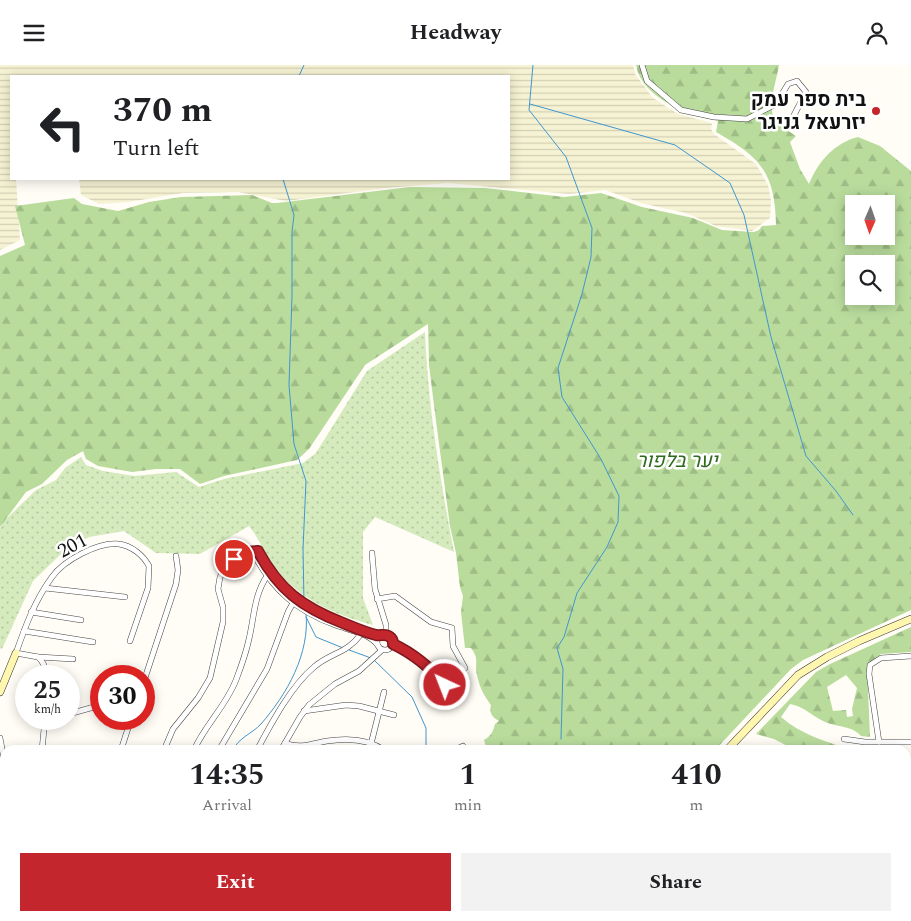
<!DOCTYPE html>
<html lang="en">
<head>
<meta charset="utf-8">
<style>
	body { margin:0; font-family:Spectral,Heebo,serif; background:#f2f2f2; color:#202124; height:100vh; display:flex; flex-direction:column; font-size:19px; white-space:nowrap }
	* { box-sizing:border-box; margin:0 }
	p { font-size:16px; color:#757577 }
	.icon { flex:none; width:28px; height:28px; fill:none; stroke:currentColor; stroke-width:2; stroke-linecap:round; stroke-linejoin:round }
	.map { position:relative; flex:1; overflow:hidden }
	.drawer { position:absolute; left:0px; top:680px; width:911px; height:176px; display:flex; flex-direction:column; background:#fff; border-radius:15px 15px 0 0; box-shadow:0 2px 12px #0003 }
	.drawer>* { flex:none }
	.hud { position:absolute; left:10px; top:10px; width:500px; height:105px; border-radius:0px; box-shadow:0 2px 12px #0003; background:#fff; color:#202124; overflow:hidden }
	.needle { width:32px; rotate:182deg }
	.controls { position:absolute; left:845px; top:130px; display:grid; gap:10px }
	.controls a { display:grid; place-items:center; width:50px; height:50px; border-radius:0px; background:#fff; box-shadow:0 2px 12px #0003; font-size:25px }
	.speed { position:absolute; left:15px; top:600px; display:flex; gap:10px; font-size:25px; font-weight:700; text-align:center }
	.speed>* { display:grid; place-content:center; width:65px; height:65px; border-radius:50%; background:#fff; box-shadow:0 2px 12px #0003; line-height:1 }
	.speed small { font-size:12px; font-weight:400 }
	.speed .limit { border:8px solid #d22; background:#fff; color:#111 }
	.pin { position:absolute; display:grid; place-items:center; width:42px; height:42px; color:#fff; margin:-21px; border:2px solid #fff; border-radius:50%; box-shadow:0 1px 5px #0007 }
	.me { position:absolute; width:55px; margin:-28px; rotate:317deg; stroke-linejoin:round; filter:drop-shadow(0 0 4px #0008) }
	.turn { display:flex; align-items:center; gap:18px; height:105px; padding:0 20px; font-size:22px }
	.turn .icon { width:65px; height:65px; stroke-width:2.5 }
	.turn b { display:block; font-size:35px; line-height:42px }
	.eta { display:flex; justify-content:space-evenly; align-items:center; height:85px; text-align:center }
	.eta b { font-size:30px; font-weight:700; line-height:35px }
	.primary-button { display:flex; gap:10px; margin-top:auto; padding:10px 20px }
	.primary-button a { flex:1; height:58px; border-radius:0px; background:#c4262e; color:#fff; font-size:20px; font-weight:700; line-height:58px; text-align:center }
	.primary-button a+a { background:#f2f2f2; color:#202124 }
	header { display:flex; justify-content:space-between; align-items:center; height:65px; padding:0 20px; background:#fff; font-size:22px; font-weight:700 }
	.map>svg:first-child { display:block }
	.farmland { fill:url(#farmland-rules) }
	.grass { fill:url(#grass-dots) }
	.forest { fill:url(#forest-firs); fill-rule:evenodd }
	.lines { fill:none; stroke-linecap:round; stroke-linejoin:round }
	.stream { stroke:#3f96cf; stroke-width:1 }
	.street-casing { stroke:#444; stroke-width:6 }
	.secondary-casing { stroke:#333; stroke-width:8 }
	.street { stroke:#fff; stroke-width:5 }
	.secondary { stroke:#fff6b0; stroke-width:7 }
	.route-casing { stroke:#7f191e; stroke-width:12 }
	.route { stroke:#c4262e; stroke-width:9 }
	.poi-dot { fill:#c4262e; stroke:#fff; stroke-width:2 }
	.labels { text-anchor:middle; stroke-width:5; stroke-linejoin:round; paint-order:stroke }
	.poi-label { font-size:20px; font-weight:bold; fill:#111; stroke:#fff; text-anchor:end }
	.park-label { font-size:20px; font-style:italic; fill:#2f6b1f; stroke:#fff }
	.street-label { font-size:20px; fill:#111; stroke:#fff }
</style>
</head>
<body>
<header><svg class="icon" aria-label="menu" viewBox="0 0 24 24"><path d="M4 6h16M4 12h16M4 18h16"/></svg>Headway<svg class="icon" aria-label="person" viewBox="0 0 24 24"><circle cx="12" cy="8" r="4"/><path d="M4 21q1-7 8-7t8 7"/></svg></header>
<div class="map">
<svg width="911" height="856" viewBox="0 0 911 856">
	<defs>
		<pattern id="farmland-rules" width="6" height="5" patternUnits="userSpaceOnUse" patternTransform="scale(1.25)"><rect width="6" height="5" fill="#f6f3d4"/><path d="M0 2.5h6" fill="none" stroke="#d2cfb5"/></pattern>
		<pattern id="grass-dots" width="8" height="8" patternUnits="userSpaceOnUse" patternTransform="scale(1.25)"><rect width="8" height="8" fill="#d5ebbd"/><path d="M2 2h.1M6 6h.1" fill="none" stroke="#b6c8a1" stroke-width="1.8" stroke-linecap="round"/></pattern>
		<pattern id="forest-firs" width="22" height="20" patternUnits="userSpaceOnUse" patternTransform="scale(1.25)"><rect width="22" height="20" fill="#b9dc9c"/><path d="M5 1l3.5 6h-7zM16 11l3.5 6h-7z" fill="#9ebc85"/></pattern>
	</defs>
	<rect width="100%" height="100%" fill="#fffdf5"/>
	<g class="farmland">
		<polygon points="0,0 633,0 635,9 653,33 678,49 712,58 711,64 714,69 756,99 768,120 771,135 770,153 752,166 716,161 686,148 641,138 605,125 569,129 448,118 386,123 286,136 238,127 183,128 128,137 99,139 81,130 79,114 509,114 509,11 11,11 11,114 16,114 20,175 0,185"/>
		<polygon points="116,851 199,851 199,856 114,856"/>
	</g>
	<path class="grass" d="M425,267C428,341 440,414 454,487L375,452L363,467V533L373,560C334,550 294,532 271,497C263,485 258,472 249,461L200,489L156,488L124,466L89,472L61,489L33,516L2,584L0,583V463L4,456L36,425L56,415L65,403L81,392L86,400L103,406L134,411L176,407L199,422L224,414L303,398L316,388L367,306Z"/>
	<g class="forest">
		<path d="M636,0H779C777,15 765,45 777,57C782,62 790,67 796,71L790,77L800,104L809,119C818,97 834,78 858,72L880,81L911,106V545L803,595L791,604L715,685H487L484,675C491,671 493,667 495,659L499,656C492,652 489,648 491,640C484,631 479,621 477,610C474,598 480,595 471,583H465L461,547L463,531L460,522L456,488L450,461L436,356L429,300L428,259L365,300L309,384L297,395L224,411L200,419L180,404H156L132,407L98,401L86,394L83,386L67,395L42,419L26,427L0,462V191L25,180L15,141L74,133L82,139L118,146L149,137L181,132L252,130L272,138H277L410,122L485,123L564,132L601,128L642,142L693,153L722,165L754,167L759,165L762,161L776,160C775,107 760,92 716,67L718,56C689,50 642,34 636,0ZM876,135L886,136L889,142V149L886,151V171H854V139H871ZM854,199H886V231H854Z"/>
		<path d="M911,562V587L881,589L867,600L870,672L861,671C853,661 837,662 825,657C813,652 804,641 790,639L781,652C800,669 827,677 851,685H795L774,674L756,669L816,607L830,599ZM846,610L857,623L852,644L853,651L847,652L846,645L833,646L827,622Z"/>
		<polygon points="906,700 911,700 911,856 859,856 857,851 906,851"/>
		<rect x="646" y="851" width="160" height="5"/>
	</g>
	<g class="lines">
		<g class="stream">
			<polyline points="533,0 529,45 566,92 592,163 591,192 582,229 558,303 562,332 601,394 619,431 618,457 607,482 577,528 564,572 557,583 563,604 561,674"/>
			<polyline points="299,11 304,0"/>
			<polyline points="530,39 675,80 730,118 744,150 771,272 806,391 836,426 853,450"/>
			<polyline points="283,114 294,150 292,167 292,231 289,320 294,379 306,416 303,484 304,537"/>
			<polyline points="306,552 316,572 343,583"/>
			<polyline points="349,585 371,593"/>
			<polyline points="374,595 412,632 426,663 426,685"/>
			<path d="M233,685C238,673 253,668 261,659C287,629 310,589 306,548"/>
			<polyline points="860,851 860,856"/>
			<polyline points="173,856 174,851"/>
		</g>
		<g class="street-casing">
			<g id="street">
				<polyline points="642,0 647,16 681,45 714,52 747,54 776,39 788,19 797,16 806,27 792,54"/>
				<path d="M253,488C273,525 296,546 335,560C349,565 367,568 377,579"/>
				<polyline points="372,488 375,524 386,560 386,570"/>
				<polyline points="45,523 125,532"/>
				<polyline points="377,534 395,531 431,557 452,563 453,581 465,603"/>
				<polyline points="31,547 81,555"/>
				<polyline points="24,566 93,577"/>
				<circle cx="385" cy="577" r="8"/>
				<path d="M393,579C418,591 435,607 452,628"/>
				<path d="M38,592C44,597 46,603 46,611"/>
				<path d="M73,594L38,592L16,588C25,562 35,535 52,512C64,495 98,477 119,479C132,481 143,490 149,501L148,523L130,576"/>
				<polyline points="144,616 176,519 178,505 176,491"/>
				<polyline points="304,646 346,640 359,641 394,650"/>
				<polyline points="69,649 101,640"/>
				<polyline points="0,673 5,699"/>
				<polyline points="844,674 865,677 911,677"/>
				<polyline points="879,677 869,609 870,600 881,593 911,591"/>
				<path d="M285,678C300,684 311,679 327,676C346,673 368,674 384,685"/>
				<polyline points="371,679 384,627"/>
				<polyline points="42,685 45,654"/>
				<polyline points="121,685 131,654"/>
				<path d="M164,685L173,664L198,633L210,613L223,557V542L218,524L220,512L228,499L234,494L244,487H258C281,529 304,543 348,560C359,564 370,569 381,571"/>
				<path d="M194,685C205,660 226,641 236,615C241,602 246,588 249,574C254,553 254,530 267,511"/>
				<polyline points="219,685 267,604 288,547 293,538"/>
				<path d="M257,685C271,659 291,621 314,602C330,588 348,588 361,569"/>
				<polyline points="281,685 300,652 309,640 335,619 359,606 382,585"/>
				<polyline points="455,685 463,681"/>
				<polyline points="0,774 5,773"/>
				<polyline points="0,823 5,823"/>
				<polyline points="240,851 240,856"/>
				<polyline points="454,851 456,856"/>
				<polyline points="110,856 113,851"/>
				<polyline points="188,856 188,851"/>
				<polyline points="258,856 260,851"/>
				<polyline points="293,856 296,851"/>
				<polyline points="357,856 364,851"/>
			</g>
		</g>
		<g class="secondary-casing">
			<g id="secondary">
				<polyline points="0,627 16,588"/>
				<polyline points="727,685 798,610 827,592 859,576 911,554"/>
				<polyline points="548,856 554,851"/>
			</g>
		</g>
		<use href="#street" class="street"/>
		<use href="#secondary" class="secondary"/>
	</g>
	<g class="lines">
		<g class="route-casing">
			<path id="route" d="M234,494L244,487L258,486C279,525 302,542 343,558C353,562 364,567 376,570C381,571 386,568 390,572C393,574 393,576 393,579C414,589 430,602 445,620"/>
		</g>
		<use href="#route" class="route"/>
	</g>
	<circle class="poi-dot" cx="876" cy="46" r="5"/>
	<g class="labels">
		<g class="poi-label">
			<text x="866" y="41">בית ספר עמק<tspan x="866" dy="23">יזרעאל גניגר</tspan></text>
		</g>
		<g class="park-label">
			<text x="677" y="402">יער בלפור</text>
		</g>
		<g class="street-label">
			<text transform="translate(72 480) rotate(-28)" y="7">201</text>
		</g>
	</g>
</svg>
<div class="controls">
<a><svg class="needle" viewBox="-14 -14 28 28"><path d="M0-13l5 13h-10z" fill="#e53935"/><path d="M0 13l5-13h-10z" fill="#757577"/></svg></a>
<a><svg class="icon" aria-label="search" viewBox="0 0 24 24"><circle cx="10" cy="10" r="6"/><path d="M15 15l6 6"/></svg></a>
</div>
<div class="speed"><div>25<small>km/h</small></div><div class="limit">30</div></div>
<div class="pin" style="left:234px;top:494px;background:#d93025"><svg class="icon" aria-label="arrive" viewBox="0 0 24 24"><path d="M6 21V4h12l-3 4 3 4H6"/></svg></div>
<svg class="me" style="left:445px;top:620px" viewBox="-20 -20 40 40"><circle r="17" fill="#c4262e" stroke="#fff" stroke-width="3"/><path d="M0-11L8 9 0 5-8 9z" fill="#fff"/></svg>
<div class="hud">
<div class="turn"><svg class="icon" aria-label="left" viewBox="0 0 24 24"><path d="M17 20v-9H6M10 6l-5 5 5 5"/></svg><div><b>370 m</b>Turn left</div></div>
</div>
<section class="drawer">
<div class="eta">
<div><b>14:35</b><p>Arrival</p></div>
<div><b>1</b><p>min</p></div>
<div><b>410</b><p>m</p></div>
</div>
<div class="primary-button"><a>Exit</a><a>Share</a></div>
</section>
</div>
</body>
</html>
